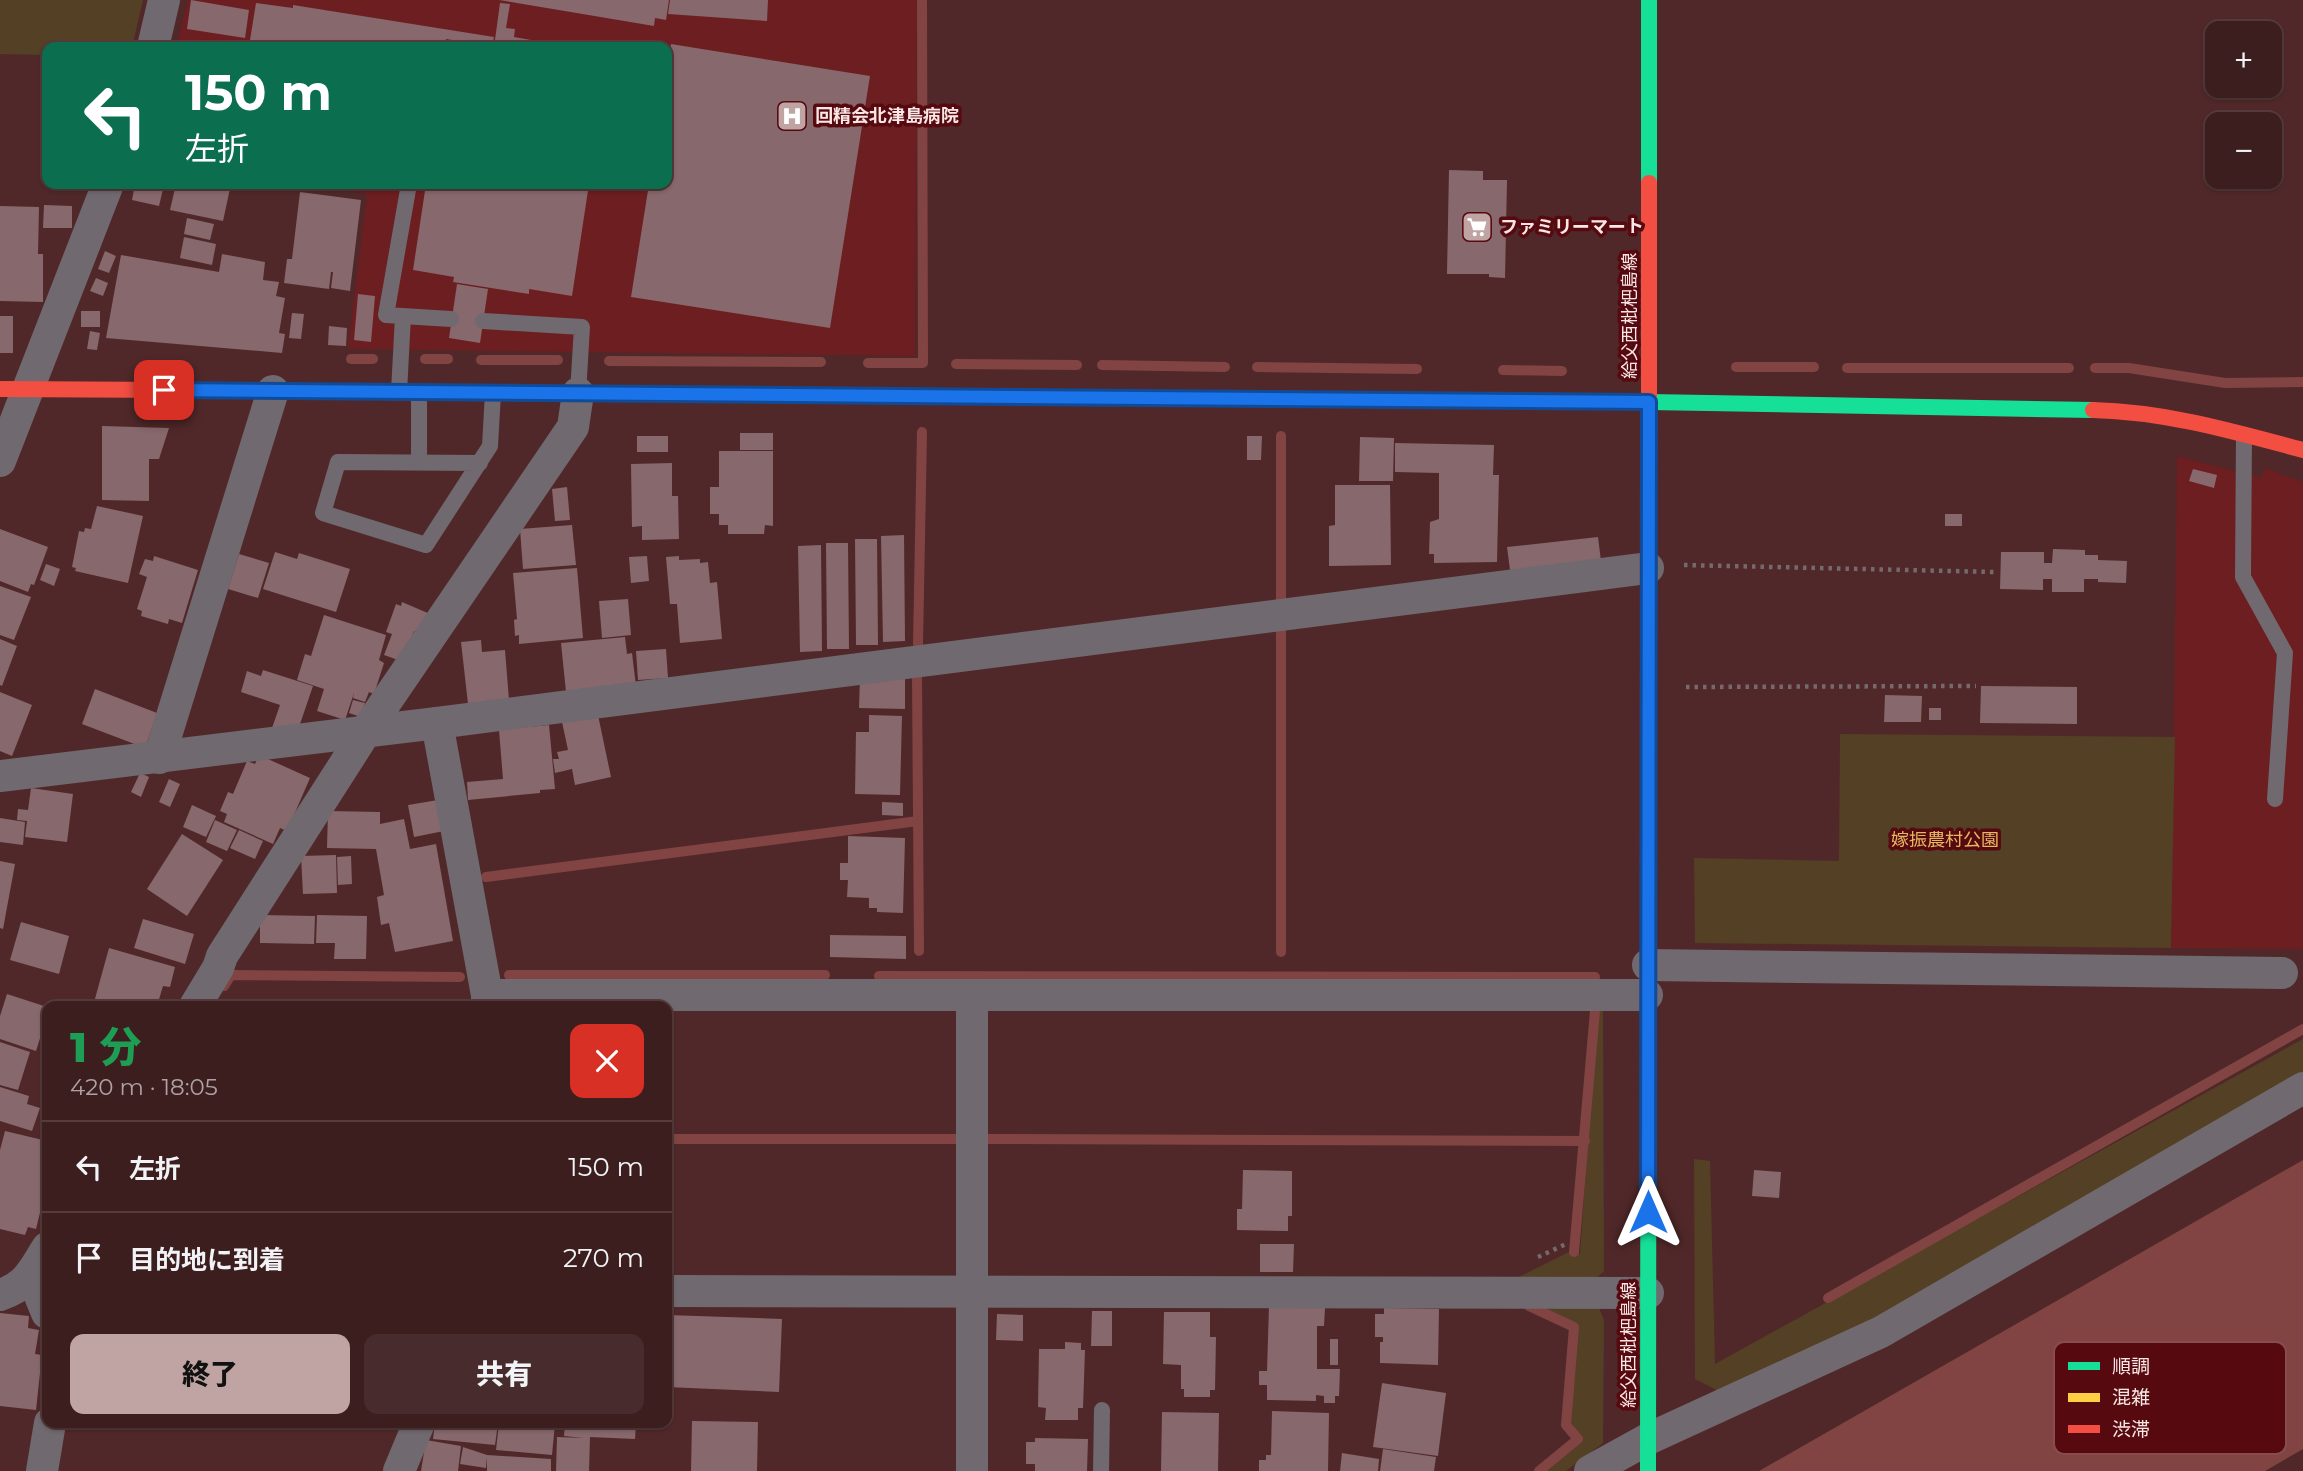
<!DOCTYPE html>
<html lang="ja">
<head>
<meta charset="utf-8">
<style>
	body { margin:0; font-family:Montserrat,"Noto Sans JP",sans-serif; background:#482b2c; color:#f1f3f6; height:100vh; display:flex; flex-direction:column; font-size:26px; white-space:nowrap }
	* { box-sizing:border-box; margin:0 }
	p { font-size:23px; color:#ada2a4 }
	.icon { flex:none; width:38px; height:38px; fill:none; stroke:currentColor; stroke-width:2; stroke-linecap:round; stroke-linejoin:round }
	.map { position:relative; flex:1; overflow:hidden }
	.sheet { position:absolute; left:42px; top:1001px; width:630px; height:427px; display:flex; flex-direction:column; background:#3d1e1f; border-radius:14px; box-shadow:0 2px 5px #0004,0 0 0 2px #563c3d }
	.sheet>* { flex:none }
	.banner { position:absolute; left:42px; top:42px; width:630px; height:147px; border-radius:14px; box-shadow:0 2px 5px #0004,0 0 0 2px #563c3d; background:#0b6e4f; color:#fff; overflow:hidden }
	.buttons { position:absolute; left:2205px; top:21px; display:grid; gap:14px }
	.buttons a { display:grid; place-items:center; width:77px; height:77px; border-radius:14px; background:#3d1e1f; box-shadow:0 2px 5px #0004,0 0 0 2px #563c3d; font-size:35px }
	.pin { position:absolute; display:grid; place-items:center; width:60px; height:60px; color:#fff; margin:-30px; border-radius:14px; box-shadow:0 4px 10px #0006 }
	.me { position:absolute; width:77px; margin:-38px; rotate:0deg; stroke-linejoin:round; filter:drop-shadow(0 0 5px #0008) }
	.turn { display:flex; align-items:center; gap:24px; height:147px; padding:0 28px; font-size:32px }
	.turn .icon { width:91px; height:91px; stroke-width:2.5 }
	.turn b { display:block; font-size:49px; line-height:60px }
	.round { display:grid; place-items:center; flex:none; width:74px; height:74px; border-radius:14px; background:#482b2c }
	.summary { display:flex; align-items:center; justify-content:space-between; height:119px; padding:0 28px }
	h1 { font-size:42px; font-weight:800; line-height:52px; color:#1e9e55 }
	.primary-button { display:flex; gap:14px; margin-top:auto; padding:14px 28px }
	.primary-button a { flex:1; height:80px; border-radius:14px; background:#bfa4a3; color:#111; font-size:28px; font-weight:800; line-height:80px; text-align:center }
	.primary-button a+a { background:#482b2c; color:#f1f3f6 }
	ul { padding:0; list-style:none }
	li { display:flex; align-items:center; gap:21px; height:91px; padding:0 28px; border-top:2px solid #563c3d }
	li div { flex:1 }
	li b { display:block; font-size:26px }
	li em { font-style:normal }
	.map>svg:first-child { display:block }
	.built { fill:#6c1e20 }
	.green { fill:#544024 }
	.water { fill:#814442 }
	.lines { fill:none; stroke-linecap:round; stroke-linejoin:round }
	.stream { stroke:#814442; stroke-width:10 }
	.building { fill:#87686c }
	.path { stroke:#76696c; stroke-width:4.5; stroke-dasharray:3.5 5; stroke-linecap:butt }
	.lane { stroke:#70696f; stroke-width:16 }
	.street { stroke:#70696f; stroke-width:32 }
	.fast { stroke:#16e098; stroke-width:16 }
	.slow { stroke:#ffcf43; stroke-width:16 }
	.jam { stroke:#f24e42; stroke-width:16 }
	.route-casing { stroke:#114b97; stroke-width:18 }
	.route { stroke:#1a73e8; stroke-width:12 }
	.labels { text-anchor:middle; stroke-width:7; stroke-linejoin:round; paint-order:stroke }
	.poi-label { font-size:18px; font-weight:bold; fill:#fae7e5; stroke:#560a10; text-anchor:start }
	.street-label { font-size:18px; fill:#fae7e5; stroke:#560a10 }
	.park-label { font-size:18px; fill:#e4b861; stroke:#560a10 }
	.key { fill:#560a10; stroke:#874c50; stroke-width:2 }
	.key-label { font-size:19px; fill:#fae7e5 }
</style>
</head>
<body>
<div class="map">
<svg width="2303" height="1471" viewBox="0 0 2303 1471">
	<rect width="100%" height="100%" fill="#512829"/>
	<g class="built">
		<polygon points="188,0 917,0 915,356 348,349 367,194 316,184 667,184 667,47 176,47"/>
		<polygon points="2177,456 2261,478 2264,468 2303,482 2303,949 2171,948"/>
	</g>
	<g class="green">
		<polygon points="0,0 143,0 132,47 47,47 47,55 0,54"/>
		<polygon points="1840,734 2175,737 2171,948 1695,943 1694,858 1839,861"/>
		<polygon points="1597,1010 1603,1010 1604,1271 1594,1280 1515,1279 1569,1252 1580,1254"/>
		<polygon points="2303,1039 2303,1074 1864,1327 1719,1391 1695,1379 1694,1159 1710,1161 1715,1364"/>
		<polygon points="1534,1305 1598,1306 1604,1320 1603,1443 1566,1471 1544,1471 1583,1439 1569,1424 1578,1325"/>
	</g>
	<polygon class="water" points="2303,1160 2303,1449 2265,1471 1759,1471"/>
	<g class="lines">
		<g class="stream">
			<polyline points="351,359 373,359"/>
			<polyline points="425,359 448,359"/>
			<polyline points="481,360 558,360"/>
			<polyline points="609,361 821,362"/>
			<polyline points="868,363 923,363 922,0"/>
			<polyline points="956,364 1077,365"/>
			<polyline points="1102,365 1225,367"/>
			<polyline points="1257,367 1417,369"/>
			<polyline points="1736,367 1814,367"/>
			<polyline points="1847,368 2069,368"/>
			<polyline points="2095,368 2129,368 2225,383 2303,382"/>
			<polyline points="1503,370 1562,371"/>
			<polyline points="1281,436 1281,601"/>
			<polyline points="918,644 922,432"/>
			<polyline points="917,676 919,951"/>
			<polyline points="486,877 918,821"/>
			<polyline points="1281,952 1281,630"/>
			<polyline points="509,975 825,975"/>
			<polyline points="879,976 1595,977"/>
			<polyline points="224,986 231,975 460,977"/>
			<polyline points="667,1139 956,1139"/>
			<polyline points="987,1139 1585,1141"/>
			<polyline points="1574,1252 1595,1011"/>
			<polyline points="1828,1298 2303,1029"/>
			<polyline points="1529,1306 1574,1327 1566,1425 1578,1439 1539,1471"/>
		</g>
	</g>
	<g class="building">
		<polygon points="191,0 249,10 245,38 187,29"/>
		<polygon points="499,0 669,0 666,20 655,18 654,26"/>
		<polygon points="670,0 768,0 767,21 668,14"/>
		<polygon points="256,3 293,8 293,5 494,37 492,47 448,47 449,40 471,43 446,39 445,47 286,47 250,40"/>
		<polygon points="500,3 510,4 506,28 515,29 514,37 571,47 494,47"/>
		<polygon points="671,44 870,76 830,328 631,297 649,184 667,184 667,71"/>
		<polygon points="1449,170 1483,171 1483,180 1507,180 1505,278 1489,277 1489,274 1447,274"/>
		<polygon points="135,184 163,189 159,206 132,200"/>
		<polygon points="176,184 231,184 223,221 170,210"/>
		<polygon points="426,184 589,184 572,296 529,289 529,294 453,282 454,277 413,270"/>
		<polygon points="300,192 361,200 350,291 331,288 333,272 331,272 329,289 284,283 287,259 292,259"/>
		<polygon points="44,205 72,206 72,228 43,228"/>
		<polygon points="0,206 39,207 38,254 43,254 43,302 0,301"/>
		<polygon points="187,218 214,224 210,240 184,234"/>
		<polygon points="184,237 216,244 212,265 180,258"/>
		<polygon points="105,251 116,256 109,273 98,269"/>
		<polygon points="222,254 265,262 263,280 279,282 276,296 285,298 279,333 285,334 282,353 106,338 121,255 219,272"/>
		<polygon points="96,278 108,283 103,296 90,291"/>
		<polygon points="457,284 488,289 480,343 449,338"/>
		<polygon points="358,294 375,296 371,342 354,340"/>
		<rect x="81" y="311" width="19" height="16"/>
		<polygon points="292,313 304,314 301,339 289,338"/>
		<rect x="0" y="316" width="13" height="37"/>
		<polygon points="329,326 347,328 346,346 328,345"/>
		<polygon points="90,331 100,333 97,350 87,349"/>
		<polygon points="102,426 169,428 159,459 149,459 149,501 102,500"/>
		<rect x="740" y="433" width="33" height="17"/>
		<rect x="637" y="436" width="31" height="16"/>
		<polygon points="1247,436 1262,436 1261,460 1247,460"/>
		<polygon points="1360,437 1394,438 1393,481 1359,481"/>
		<polygon points="1395,443 1494,445 1493,475 1499,475 1497,562 1434,563 1434,554 1429,554 1430,522 1439,519 1439,473 1395,472"/>
		<polygon points="719,451 773,451 773,526 765,525 764,534 728,534 728,525 719,525 719,514 710,514 710,487 719,487"/>
		<polygon points="672,463 672,496 678,496 679,539 642,540 642,526 632,527 631,464"/>
		<polygon points="2193,469 2217,475 2214,488 2189,481"/>
		<polygon points="1335,485 1390,485 1391,565 1329,566 1329,526 1335,525"/>
		<polygon points="567,487 570,520 555,521 552,489"/>
		<polygon points="97,506 143,516 128,583 75,571 76,568 72,567 79,531 84,532 85,528 91,529"/>
		<rect x="1945" y="514" width="17" height="12"/>
		<polygon points="572,525 576,565 523,569 520,529"/>
		<polygon points="0,529 48,547 34,585 31,584 28,592 0,581"/>
		<polygon points="904,535 905,641 883,642 881,536"/>
		<polygon points="1598,537 1601,561 1510,570 1507,547"/>
		<polygon points="855,539 877,539 878,645 856,645"/>
		<polygon points="826,543 848,543 849,649 827,649"/>
		<polygon points="821,545 822,651 800,652 798,546"/>
		<polygon points="2053,549 2085,550 2085,555 2098,555 2098,560 2127,561 2126,583 2098,582 2098,579 2084,579 2084,592 2052,592 2052,579 2043,579 2043,590 2000,589 2001,552 2044,552 2044,563 2052,563"/>
		<polygon points="275,552 297,559 299,553 350,569 336,612 263,589"/>
		<polygon points="239,554 269,563 258,598 228,589"/>
		<polygon points="154,556 198,570 182,623 169,619 168,624 141,616 142,611 137,609 147,577 139,574 145,559 153,561"/>
		<polygon points="647,556 649,581 631,583 629,557"/>
		<polygon points="679,556 679,560 700,559 700,563 708,562 710,583 717,582 722,639 680,643 677,604 670,604 666,557"/>
		<polygon points="46,564 60,569 54,586 40,580"/>
		<polygon points="577,568 583,638 519,644 519,635 515,636 514,620 517,619 513,573"/>
		<polygon points="0,586 31,597 14,640 0,635"/>
		<polygon points="628,599 631,635 602,638 599,601"/>
		<polygon points="402,602 430,614 417,633 414,631 406,651 398,660 384,655 392,634 386,632 396,604 401,606"/>
		<polygon points="324,615 386,635 379,660 384,663 374,694 369,692 365,702 353,698 354,693 345,720 317,711 324,689 297,680 305,654 311,656"/>
		<polygon points="625,637 627,654 632,653 636,686 566,692 561,643"/>
		<polygon points="0,639 17,646 2,686 0,685"/>
		<polygon points="481,640 482,652 505,650 509,700 468,704 461,642"/>
		<polygon points="666,649 668,678 638,680 636,651"/>
		<polygon points="263,670 313,686 299,727 272,728 280,705 241,692 247,671 261,676"/>
		<polygon points="860,677 905,678 905,709 859,708"/>
		<polygon points="1981,686 2077,687 2077,724 1980,723"/>
		<polygon points="95,689 157,713 145,748 82,724"/>
		<polygon points="0,692 32,705 12,756 0,751"/>
		<polygon points="1885,695 1922,696 1921,722 1884,722"/>
		<polygon points="353,700 365,703 361,717 349,713"/>
		<rect x="1929" y="708" width="12" height="12"/>
		<polygon points="598,715 611,777 575,785 572,769 555,773 553,759 559,759 557,752 568,750 562,722"/>
		<polygon points="869,715 902,716 900,795 855,794 856,732 869,732"/>
		<polygon points="549,725 555,789 540,790 540,793 468,800 467,782 503,779 499,730"/>
		<polygon points="259,755 310,778 287,831 280,828 273,844 224,822 227,814 220,811 228,792 233,794 247,761 255,764"/>
		<polygon points="140,773 149,777 141,797 131,792"/>
		<polygon points="169,779 180,784 170,807 159,802"/>
		<polygon points="31,788 73,794 67,842 25,837 27,821 17,820 18,809 28,810"/>
		<polygon points="438,800 444,831 414,837 408,805"/>
		<polygon points="882,802 903,803 903,816 882,815"/>
		<polygon points="192,805 216,816 206,837 183,827"/>
		<polygon points="328,811 380,812 380,824 404,819 410,849 436,844 453,941 395,952 389,923 381,925 377,897 384,895 376,849 327,848"/>
		<polygon points="0,818 25,822 23,845 0,842"/>
		<polygon points="215,820 237,830 227,851 206,842"/>
		<polygon points="239,830 263,841 255,859 230,848"/>
		<polygon points="182,834 223,860 187,916 147,889"/>
		<polygon points="848,836 905,838 903,913 877,912 877,908 869,908 869,898 847,897 848,880 840,880 840,863 848,863"/>
		<polygon points="336,855 337,893 303,894 301,856"/>
		<polygon points="351,856 352,884 338,885 337,857"/>
		<polygon points="0,861 15,864 3,929 0,928"/>
		<polygon points="260,915 315,916 314,944 260,943"/>
		<polygon points="317,915 367,916 366,959 334,959 335,943 316,943"/>
		<polygon points="143,919 194,934 185,964 134,948"/>
		<polygon points="21,922 69,936 59,974 10,960"/>
		<polygon points="830,935 906,936 906,959 830,957"/>
		<polygon points="109,948 175,967 170,987 163,986 157,1006 93,1006"/>
		<polygon points="7,994 47,1007 47,1034 42,1032 36,1051 0,1039 0,1016"/>
		<polygon points="0,1042 30,1052 18,1090 0,1085"/>
		<polygon points="0,1087 29,1096 27,1104 40,1108 32,1131 0,1121"/>
		<polygon points="5,1131 47,1141 47,1184 36,1229 28,1227 25,1235 0,1229 0,1150"/>
		<polygon points="1243,1170 1292,1171 1292,1216 1288,1216 1288,1231 1237,1230 1237,1209 1242,1209"/>
		<polygon points="1754,1170 1781,1172 1779,1198 1752,1196"/>
		<polygon points="1260,1244 1294,1244 1293,1272 1260,1272"/>
		<polygon points="1269,1306 1325,1308 1324,1326 1317,1326 1317,1369 1340,1369 1339,1396 1335,1396 1335,1403 1324,1403 1324,1396 1316,1395 1316,1401 1267,1400 1267,1385 1259,1385 1259,1371 1267,1371"/>
		<polygon points="1384,1308 1439,1309 1438,1365 1380,1363 1380,1342 1383,1342 1383,1337 1375,1337 1375,1314 1384,1314"/>
		<polygon points="1092,1311 1112,1311 1112,1346 1091,1346"/>
		<polygon points="1164,1312 1210,1312 1210,1337 1216,1337 1215,1390 1210,1390 1210,1397 1184,1397 1184,1389 1181,1389 1181,1365 1163,1364"/>
		<polygon points="0,1313 29,1316 28,1328 39,1330 35,1354 42,1355 36,1410 0,1406"/>
		<polygon points="997,1314 1023,1315 1023,1341 996,1340"/>
		<polygon points="667,1315 782,1319 779,1392 667,1387"/>
		<rect x="1330" y="1339" width="8" height="26"/>
		<polygon points="1065,1342 1081,1343 1081,1350 1085,1350 1083,1408 1078,1408 1078,1420 1045,1420 1046,1408 1038,1407 1039,1349 1065,1349"/>
		<polygon points="1382,1383 1446,1393 1438,1456 1373,1447"/>
		<polygon points="1272,1411 1329,1413 1328,1471 1259,1471 1259,1460 1266,1460 1266,1455 1271,1455"/>
		<polygon points="1162,1412 1219,1413 1218,1471 1161,1471"/>
		<polygon points="692,1421 758,1422 757,1471 691,1471"/>
		<polygon points="435,1423 498,1423 495,1445 433,1439"/>
		<polygon points="499,1423 555,1423 552,1455 496,1450"/>
		<polygon points="565,1423 636,1423 635,1439 590,1437 589,1471 556,1471 557,1437 584,1438 564,1436"/>
		<polygon points="1035,1438 1088,1439 1087,1471 1035,1471 1035,1464 1026,1464 1026,1442 1035,1442"/>
		<polygon points="426,1440 461,1446 458,1471 421,1471"/>
		<polygon points="463,1447 487,1455 551,1459 551,1471 487,1471 487,1457 486,1468 460,1464"/>
		<polygon points="1383,1449 1436,1457 1434,1471 1380,1471"/>
		<polygon points="1342,1453 1379,1459 1378,1471 1340,1471"/>
	</g>
	<g class="lines">
		<g class="path">
			<polyline points="1684,565 1995,572"/>
			<polyline points="1686,687 1976,686"/>
			<polyline points="1538,1257 1566,1244"/>
		</g>
		<g class="lane">
			<polyline points="409,184 386,315 451,319"/>
			<polyline points="483,321 582,327 578,393"/>
			<polyline points="399,392 403,316"/>
			<polyline points="2244,435 2243,577 2285,653 2275,799"/>
			<polyline points="419,462 419,392"/>
			<polyline points="480,463 338,462 323,513 426,545 490,446 493,393"/>
			<polyline points="1101,1471 1102,1410"/>
		</g>
		<g class="street">
			<polyline points="153,47 164,0"/>
			<polyline points="0,461 108,184"/>
			<polyline points="437,723 487,995 487,1006"/>
			<polyline points="159,758 273,391"/>
			<polyline points="0,776 437,723 1648,568"/>
			<polyline points="1648,965 2282,973"/>
			<polyline points="487,995 1647,995"/>
			<polyline points="972,995 972,1471"/>
			<polyline points="195,1006 218,968 222,956 366,731 573,427 578,393"/>
			<polyline points="31,1274 47,1313"/>
			<polyline points="667,1291 1648,1293"/>
			<path d="M0,1295C27,1286 33,1271 47,1248"/>
			<polyline points="42,1471 50,1423"/>
			<polyline points="399,1471 419,1423"/>
			<polyline points="1590,1471 1648,1439 1881,1332 2303,1088"/>
		</g>
		<g class="fast">
			<polyline points="1649,183 1649,0"/>
			<polyline points="494,393 1045,397"/>
			<polyline points="1310,399 1649,402 2093,410"/>
			<polyline points="1648,1471 1649,544"/>
		</g>
		<polyline class="slow" points="174,390 494,393"/>
		<g class="jam">
			<polyline points="0,389 174,390"/>
			<polyline points="1045,397 1310,399"/>
			<path d="M2093,410C2167,412 2232,431 2303,450"/>
			<polyline points="1649,544 1649,183"/>
		</g>
	</g>
	<g class="lines">
		<g class="route-casing">
			<polyline id="route" points="164,390 1649,402 1648,1212"/>
		</g>
		<use href="#route" class="route"/>
	</g>
	<defs>
		<g id="hospital-square" transform="scale(1.575)"><rect x="-9" y="-9" width="18" height="18" rx="4" fill="#bfa4a3" stroke="#560a10"/><path d="M-5-5h3v3.5h4V-5h3V5h-3V1.5h-4V5h-3Z" fill="#fff"/></g>
		<g id="supermarket-square" transform="scale(1.575)"><rect x="-9" y="-9" width="18" height="18" rx="4" fill="#bfa4a3" stroke="#560a10"/><path d="M-6-5.5h2.5l.6 2H6L4.5 2H-2.5L-4.4-4H-6ZM-1.5 3.2a1.3 1.3 0 1 0 .1 0ZM3 3.2a1.3 1.3 0 1 0 .1 0Z" fill="#fff"/></g>
	</defs>
	<g fill-rule="evenodd">
		<use href="#hospital-square" x="792" y="116"/>
		<use href="#supermarket-square" x="1477" y="227"/>
	</g>
	<g class="labels">
		<g class="poi-label">
			<text x="815" y="122">回精会北津島病院</text>
			<text x="1500" y="233">ファミリーマート</text>
		</g>
		<g class="street-label">
			<text transform="translate(1630 316) rotate(-90)" y="6">給父西枇杷島線</text>
			<text transform="translate(1629 1345) rotate(-90)" y="6">給父西枇杷島線</text>
		</g>
		<g class="park-label">
			<text x="1945" y="846">嫁振農村公園</text>
		</g>
	</g>
	<rect x="2054" y="1342" width="232" height="112" rx="10" class="key"/>
	<rect x="2068" y="1362" width="32" height="8" fill="#16e098"/>
	<rect x="2068" y="1393" width="32" height="9" fill="#ffcf43"/>
	<rect x="2068" y="1425" width="32" height="8" fill="#f24e42"/>
	<g class="key-label">
		<text x="2112" y="1373">順調</text>
		<text x="2112" y="1404">混雑</text>
		<text x="2112" y="1436">渋滞</text>
	</g>
</svg>
<div class="buttons">
<a>+</a>
<a>−</a>
</div>
<div class="pin" style="left:164px;top:390px;background:#d93025"><svg class="icon" aria-label="arrive" viewBox="0 0 24 24"><path d="M6 21V4h12l-3 4 3 4H6"/></svg></div>
<svg class="me" style="left:1648px;top:1212px" viewBox="-20 -20 40 40"><path d="M0-17L14 15 0 8-14 15z" fill="#1a73e8" stroke="#fff" stroke-width="4"/></svg>
<div class="banner">
<div class="turn"><svg class="icon" aria-label="left" viewBox="0 0 24 24"><path d="M17 20v-9H6M10 6l-5 5 5 5"/></svg><div><b>150 m</b>左折</div></div>
</div>
<section class="sheet">
<div class="summary"><div><h1>1 分</h1><p>420 m · 18:05</p></div><a class="round" style="background:#d93025;color:#fff"><svg class="icon" aria-label="close" viewBox="0 0 24 24"><path d="M6 6l12 12M18 6L6 18"/></svg></a></div>
<ul>
<li><svg class="icon" aria-label="left" viewBox="0 0 24 24"><path d="M17 20v-9H6M10 6l-5 5 5 5"/></svg><div><b>左折</b></div><em>150 m</em></li>
<li><svg class="icon" aria-label="arrive" viewBox="0 0 24 24"><path d="M6 21V4h12l-3 4 3 4H6"/></svg><div><b>目的地に到着</b></div><em>270 m</em></li>
</ul>
<div class="primary-button"><a>終了</a><a>共有</a></div>
</section>
</div>
</body>
</html>
